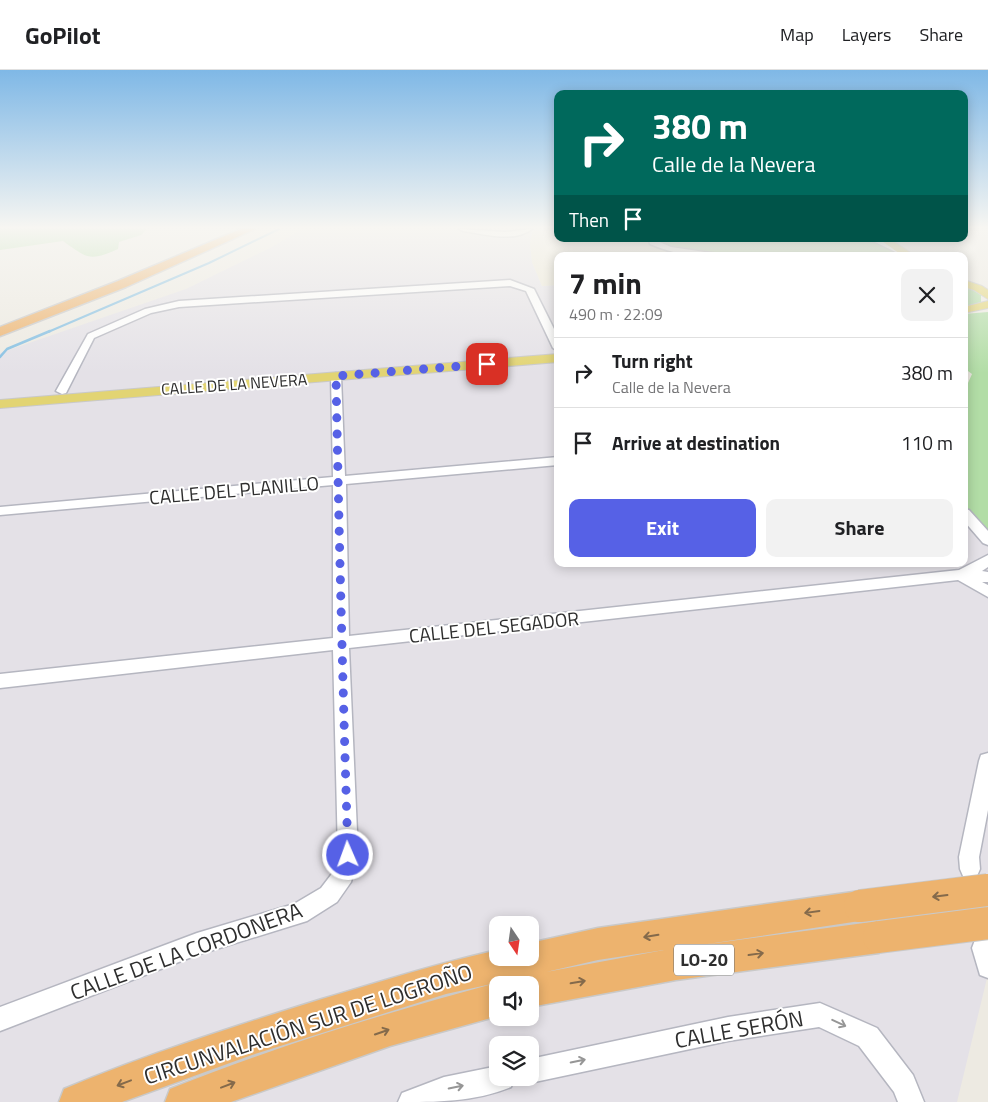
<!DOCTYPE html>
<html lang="en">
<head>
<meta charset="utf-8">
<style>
	body { margin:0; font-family:"Titillium Web",sans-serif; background:#f2f2f2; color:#202124; height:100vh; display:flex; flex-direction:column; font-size:19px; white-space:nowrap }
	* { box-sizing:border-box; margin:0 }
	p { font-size:16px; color:#757577 }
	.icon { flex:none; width:28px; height:28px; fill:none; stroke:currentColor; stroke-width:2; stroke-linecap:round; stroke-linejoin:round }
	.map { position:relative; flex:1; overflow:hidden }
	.details { position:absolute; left:554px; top:182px; width:414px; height:315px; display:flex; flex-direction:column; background:#fff; border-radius:10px; box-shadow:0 2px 12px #0003 }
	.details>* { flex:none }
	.banner { position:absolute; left:554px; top:20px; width:414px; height:152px; border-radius:10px; box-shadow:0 2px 12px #0003; background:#00695c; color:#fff; overflow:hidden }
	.needle { width:32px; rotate:167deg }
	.buttons { position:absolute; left:489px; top:846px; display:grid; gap:10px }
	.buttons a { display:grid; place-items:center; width:50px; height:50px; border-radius:10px; background:#fff; box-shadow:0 2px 12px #0003; font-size:25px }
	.pin { position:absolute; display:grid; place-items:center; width:42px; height:42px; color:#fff; margin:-21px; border-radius:10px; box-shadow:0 2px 8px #0006 }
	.me { position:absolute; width:55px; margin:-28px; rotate:358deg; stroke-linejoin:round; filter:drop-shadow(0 0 4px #0008) }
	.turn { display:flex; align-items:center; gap:18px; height:105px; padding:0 15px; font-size:22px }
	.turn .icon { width:65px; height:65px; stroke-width:2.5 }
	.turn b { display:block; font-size:35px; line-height:42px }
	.then { display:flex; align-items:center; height:48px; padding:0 15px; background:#0003; gap:10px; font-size:19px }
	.round { display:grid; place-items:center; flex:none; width:52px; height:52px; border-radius:10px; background:#f2f2f2 }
	.summary { display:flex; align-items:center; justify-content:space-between; height:85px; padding:0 15px }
	h1 { font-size:30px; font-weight:700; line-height:38px }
	.cta { display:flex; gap:10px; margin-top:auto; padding:10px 15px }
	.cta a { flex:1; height:58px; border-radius:10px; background:#5661e6; color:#fff; font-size:20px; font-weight:700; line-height:58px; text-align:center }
	.cta a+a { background:#f2f2f2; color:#202124 }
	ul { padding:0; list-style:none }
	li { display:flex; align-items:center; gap:15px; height:70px; padding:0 15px; border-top:1px solid #e0e0e0 }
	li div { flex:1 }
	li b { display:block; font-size:19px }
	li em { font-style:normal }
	header { display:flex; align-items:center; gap:30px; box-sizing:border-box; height:70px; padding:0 25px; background:#fff; border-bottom:1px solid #e0e0e0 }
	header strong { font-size:24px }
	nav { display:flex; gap:28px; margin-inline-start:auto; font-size:18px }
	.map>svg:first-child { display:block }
	.industrial { fill:#e4e1e7; fill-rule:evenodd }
	.education { fill:#ece7d4 }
	.green { fill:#b2dda6 }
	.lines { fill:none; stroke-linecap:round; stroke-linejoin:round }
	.stream-far1 { stroke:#82bee2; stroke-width:2 }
	.stream { stroke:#82bee2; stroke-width:2.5 }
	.minor-casing { stroke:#b5b6c0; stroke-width:3 }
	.major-casing { stroke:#c9c9c9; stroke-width:2 }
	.highway-casing { stroke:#c9c9c9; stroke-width:3 }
	.minor { fill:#fff; fill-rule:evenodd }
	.major { fill:#e2d473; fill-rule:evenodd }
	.highway { fill:#edb36e; fill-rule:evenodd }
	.highway-bridge-casing { stroke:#c9c9c9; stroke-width:34; stroke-linecap:butt }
	.highway-bridge { stroke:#edb36e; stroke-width:32 }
	.oneway { stroke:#846a4b }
	.oneway2 { stroke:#969696 }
	.route { stroke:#5661e6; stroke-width:9; stroke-dasharray:0 16.2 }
	.labels { text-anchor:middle; stroke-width:4; stroke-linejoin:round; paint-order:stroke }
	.far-street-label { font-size:16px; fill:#2e2e2e; stroke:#fff }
	.shield { fill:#fff; stroke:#6d6d6d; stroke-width:1 }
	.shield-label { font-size:18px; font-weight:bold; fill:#2e2e2e }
	.street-label { font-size:19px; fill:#2e2e2e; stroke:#fff }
	.near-street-label { font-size:22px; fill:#2e2e2e; stroke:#fff }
</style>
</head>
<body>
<header>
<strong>GoPilot</strong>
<nav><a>Map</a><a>Layers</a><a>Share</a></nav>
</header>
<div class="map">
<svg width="988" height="1032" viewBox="0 0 988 1032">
	<rect width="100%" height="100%" fill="#edeae2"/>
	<path class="industrial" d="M302,159H533L530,173L532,192L542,216L557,215L558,494H964V421L988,446V904L957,1032H0V283L186,219L272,177ZM498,855H530V888H498ZM498,915H530V948H498ZM498,975H530V1008H498Z"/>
	<polygon class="education" points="533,159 557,159 558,169 858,169 897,186 558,186 557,215 542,216 532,192 530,173"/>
	<g class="green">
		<path d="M0,159H147L141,165L119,172L118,179C89,192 87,188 63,171L0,180Z"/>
		<path d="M654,169H858C874,171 886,175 897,186C859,186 674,193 654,169Z"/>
		<polygon points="964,215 981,225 981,232 964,237"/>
		<polygon points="988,242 988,461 964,435 964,322 972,304 964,298 964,244"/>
	</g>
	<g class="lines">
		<polyline class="stream-far1" points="48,262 209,193 279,159"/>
		<polyline class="stream" points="0,287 7,279 50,261"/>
		<g class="minor-casing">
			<g id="minor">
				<path d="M459,159L505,162L532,159C514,173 484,164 463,161Z"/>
				<path d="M649,169H657V171L671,177L718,184L722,186C698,188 673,184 650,174Z"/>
				<polygon points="863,169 881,169 914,186 904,186 875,172"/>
				<polygon points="510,210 534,219 558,267 558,281 553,278 526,221 510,216 179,237 151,243 94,268 66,323 62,324 56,321 88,264 145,239 179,231"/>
				<polygon points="336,303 341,306 345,406 558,387 558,395 346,414 349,566 959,500 988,485 988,497 982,501 988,502 988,512 982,512 988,515 988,527 958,510 349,578 358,785 351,812 337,832 307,851 197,885 0,961 0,937 197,863 294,834 321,818 334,801 338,785 333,580 0,618 0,604 333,568 333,415 0,445 0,437 333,407 331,306"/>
				<polygon points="964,439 969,440 988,461 988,475 983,473 964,451"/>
				<polygon points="988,683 988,740 979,787 980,799 977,806 970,809 963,806 960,799 959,787 979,691 981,685"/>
				<polygon points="983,867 988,869 988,908 980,905 972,878 975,870"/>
				<polygon points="820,933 877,958 913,1005 924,1032 898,1032 894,1022 859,976 819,957 728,971 530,1013 520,1008 530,1008 530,989 728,947"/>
				<path d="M498,996V1008H514L511,1017C475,1032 436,1032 398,1032L402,1023L444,1007Z"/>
			</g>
		</g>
		<g class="major-casing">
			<g id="major">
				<polygon points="879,169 890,169 915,186 903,186"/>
				<polygon points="964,210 982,216 988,220 988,229 974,220 964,217"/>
				<polygon points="988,231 988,238 964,243 964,237"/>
				<polygon points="558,284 558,292 0,338 0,330"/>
			</g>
		</g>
		<g class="highway-casing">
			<g id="highway">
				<polygon points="241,159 255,159 126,217 0,266 0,257 118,211"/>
				<path d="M860,821L871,825L875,836L871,847L860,851L701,875L879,851L890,856L895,867L890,878L879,883L676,910L530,937V915H516L518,909L526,906L498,912L504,915H498V946L390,976L231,1032H165L170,1019C276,976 386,943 496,913L446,924L252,985L122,1032H59L64,1019C148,984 235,956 322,929C380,912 438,893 498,880V888H530V873L598,858ZM664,880L546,902L598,890Z"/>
			</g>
		</g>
		<use href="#minor" class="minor"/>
		<use href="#major" class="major"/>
		<use href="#highway" class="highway"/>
		<g class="highway-bridge-casing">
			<g id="highway-bridge">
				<polyline points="860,836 988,820"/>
				<polyline points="879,867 988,853"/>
			</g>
		</g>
		<use href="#highway-bridge" class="highway-bridge"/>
	</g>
	<defs><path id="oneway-shaft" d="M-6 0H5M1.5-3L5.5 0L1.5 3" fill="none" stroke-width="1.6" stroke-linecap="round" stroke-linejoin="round" transform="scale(1.25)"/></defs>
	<g class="oneway">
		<use href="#oneway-shaft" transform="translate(940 826) rotate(173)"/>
		<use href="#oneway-shaft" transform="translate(812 842) rotate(172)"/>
		<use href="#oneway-shaft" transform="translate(651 866) rotate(171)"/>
		<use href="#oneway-shaft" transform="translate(756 884) rotate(-8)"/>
		<use href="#oneway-shaft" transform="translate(578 912) rotate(-10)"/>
		<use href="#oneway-shaft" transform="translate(382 962) rotate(-19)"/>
		<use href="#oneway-shaft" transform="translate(124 1013) rotate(159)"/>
		<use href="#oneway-shaft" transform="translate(228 1015) rotate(-21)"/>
	</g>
	<g class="oneway2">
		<use href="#oneway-shaft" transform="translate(839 953) rotate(25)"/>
		<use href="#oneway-shaft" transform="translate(578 991) rotate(-12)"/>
		<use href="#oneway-shaft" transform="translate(456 1017) rotate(-12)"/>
	</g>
	<linearGradient id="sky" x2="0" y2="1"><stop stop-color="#7fb8e6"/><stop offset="0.52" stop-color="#f7f6f2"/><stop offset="1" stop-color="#f7f6f2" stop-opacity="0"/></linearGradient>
	<rect width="988" height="303" fill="url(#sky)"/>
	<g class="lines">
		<path class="route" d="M348,785C343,625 339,466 336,306L487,294"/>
	</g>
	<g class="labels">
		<g class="far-street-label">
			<text transform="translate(234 314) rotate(-4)" y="6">CALLE DE LA NEVERA</text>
		</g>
		<rect class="shield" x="674" y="874.5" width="60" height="31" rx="4"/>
		<g class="shield-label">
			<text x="704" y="896">LO-20</text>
		</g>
		<g class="street-label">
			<text transform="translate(234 420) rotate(-5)" y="7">CALLE DEL PLANILLO</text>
			<text transform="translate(494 557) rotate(-6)" y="7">CALLE DEL SEGADOR</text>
		</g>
		<g class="near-street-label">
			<text transform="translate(186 881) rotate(-20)" y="8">CALLE DE LA CORDONERA</text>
			<text transform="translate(308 954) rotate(-18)" y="8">CIRCUNVALACIÓN SUR DE LOGROÑO</text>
			<text transform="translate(739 959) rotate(-10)" y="8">CALLE SERÓN</text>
		</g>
	</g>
</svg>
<div class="buttons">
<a><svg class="needle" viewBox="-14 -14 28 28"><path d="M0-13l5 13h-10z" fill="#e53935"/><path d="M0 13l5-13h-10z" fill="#757577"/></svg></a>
<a><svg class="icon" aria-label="sound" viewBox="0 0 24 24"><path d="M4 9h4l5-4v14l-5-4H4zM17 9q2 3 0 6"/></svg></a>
<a><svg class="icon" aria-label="layers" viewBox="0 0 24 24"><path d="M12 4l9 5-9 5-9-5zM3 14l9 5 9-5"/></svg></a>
</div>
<div class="pin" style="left:487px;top:294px;background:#d93025"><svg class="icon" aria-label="arrive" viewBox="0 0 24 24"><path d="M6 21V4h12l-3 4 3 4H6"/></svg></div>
<svg class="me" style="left:348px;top:785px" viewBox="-20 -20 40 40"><circle r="17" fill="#5661e6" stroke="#fff" stroke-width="3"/><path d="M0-11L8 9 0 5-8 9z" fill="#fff"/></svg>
<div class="banner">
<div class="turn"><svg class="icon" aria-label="right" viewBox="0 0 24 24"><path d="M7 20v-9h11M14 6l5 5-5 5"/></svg><div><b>380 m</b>Calle de la Nevera</div></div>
<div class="then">Then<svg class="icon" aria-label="arrive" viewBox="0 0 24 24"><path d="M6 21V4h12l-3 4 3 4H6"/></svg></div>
</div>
<section class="details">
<div class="summary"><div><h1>7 min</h1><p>490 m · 22:09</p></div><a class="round"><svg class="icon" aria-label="close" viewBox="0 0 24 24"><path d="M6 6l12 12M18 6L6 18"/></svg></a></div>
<ul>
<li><svg class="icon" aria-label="right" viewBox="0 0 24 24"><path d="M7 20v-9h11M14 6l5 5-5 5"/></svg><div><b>Turn right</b><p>Calle de la Nevera</p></div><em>380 m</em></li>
<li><svg class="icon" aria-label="arrive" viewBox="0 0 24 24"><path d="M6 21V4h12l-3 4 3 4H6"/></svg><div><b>Arrive at destination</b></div><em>110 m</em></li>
</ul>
<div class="cta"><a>Exit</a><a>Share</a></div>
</section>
</div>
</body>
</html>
